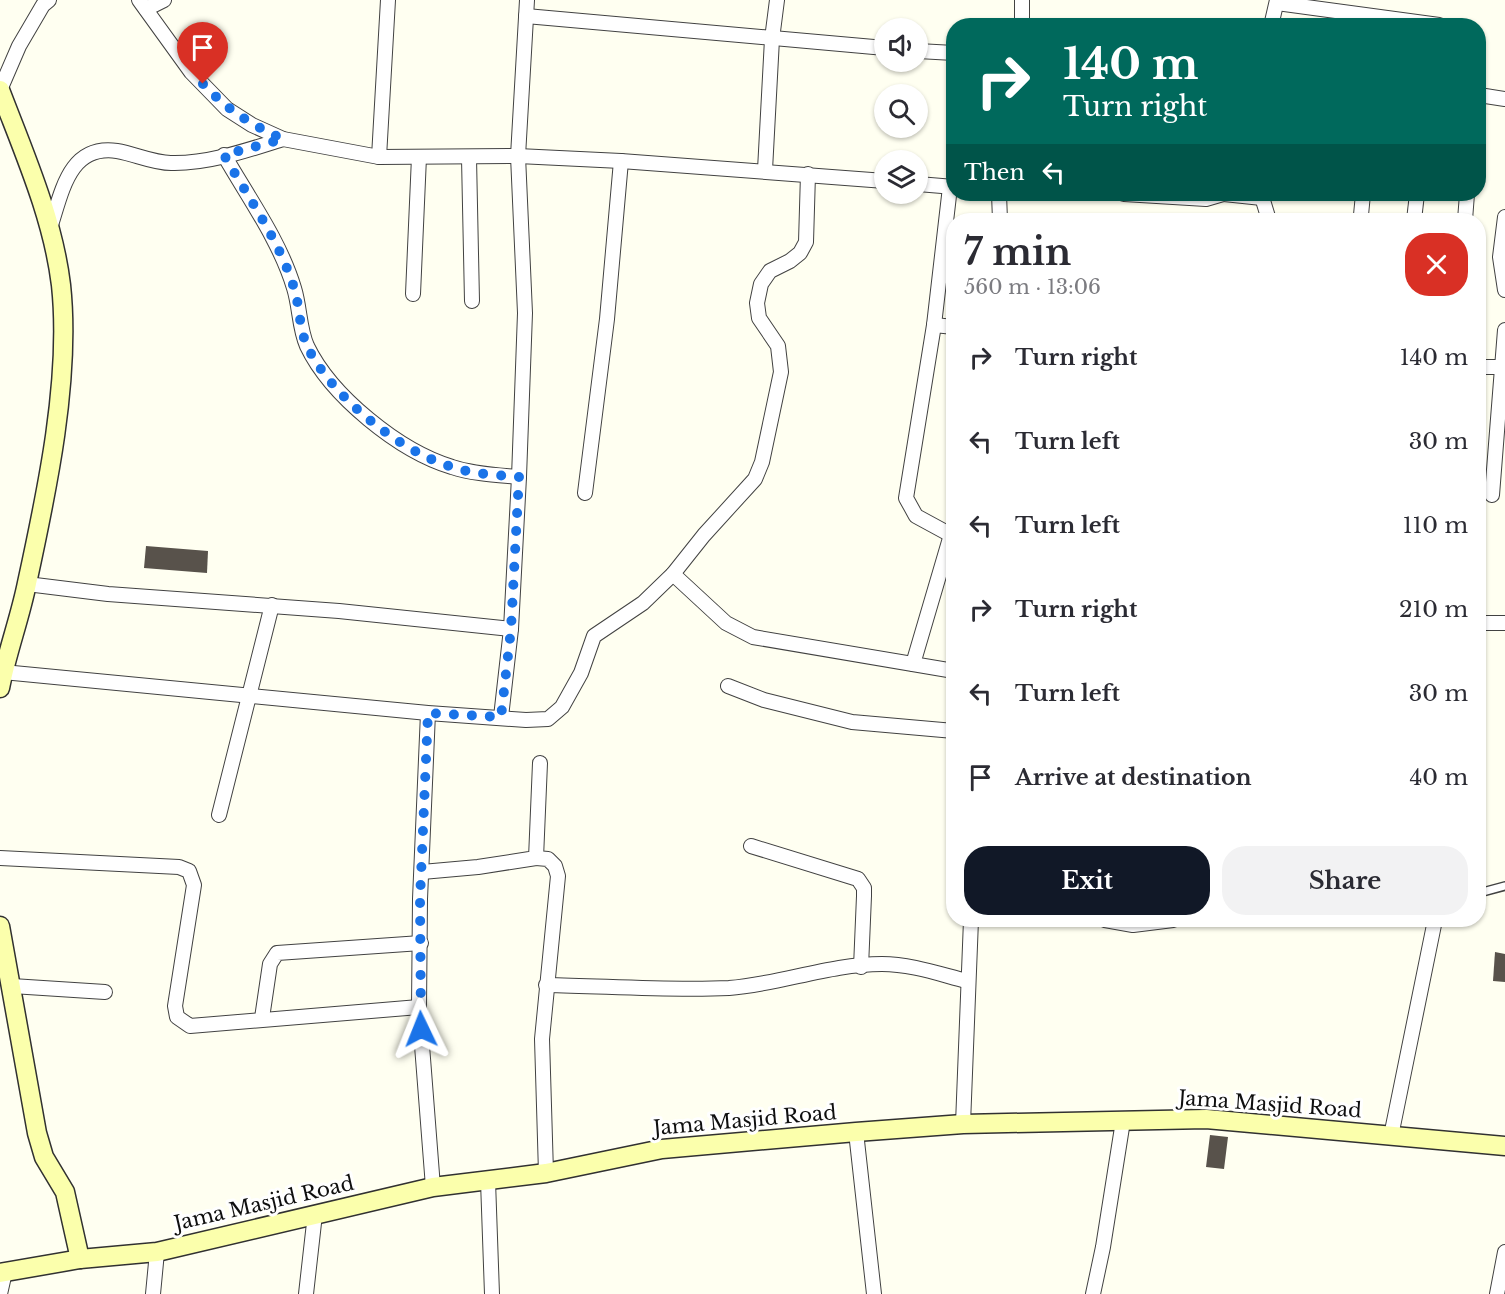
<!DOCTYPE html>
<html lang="en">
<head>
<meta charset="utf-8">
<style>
	body { margin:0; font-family:"Libre Baskerville",serif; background:#f2f2f3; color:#2b2b33; height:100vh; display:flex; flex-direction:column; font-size:22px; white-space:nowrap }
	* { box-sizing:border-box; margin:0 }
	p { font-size:20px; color:#7c7c81 }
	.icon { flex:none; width:33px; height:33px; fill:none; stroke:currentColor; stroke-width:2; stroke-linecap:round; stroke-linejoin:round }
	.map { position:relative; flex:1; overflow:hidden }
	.panel { position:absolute; left:946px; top:213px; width:540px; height:714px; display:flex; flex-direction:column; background:#fff; border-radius:24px; box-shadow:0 2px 4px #0004 }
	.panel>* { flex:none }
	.guide { position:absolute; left:946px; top:18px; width:540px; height:183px; border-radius:24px; box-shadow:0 2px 4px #0004; background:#00695c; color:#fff; overflow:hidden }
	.controls { position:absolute; left:874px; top:18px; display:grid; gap:12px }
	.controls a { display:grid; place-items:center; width:54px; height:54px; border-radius:50%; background:#fff; box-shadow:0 2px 4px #0004; font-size:30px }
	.pin { position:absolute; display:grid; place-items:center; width:51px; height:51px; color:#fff; margin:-62px -26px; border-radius:50% 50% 50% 0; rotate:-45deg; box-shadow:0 0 6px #0007 }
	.pin .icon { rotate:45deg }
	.me { position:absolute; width:66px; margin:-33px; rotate:358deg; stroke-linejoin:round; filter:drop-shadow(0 0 4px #0008) }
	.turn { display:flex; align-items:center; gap:21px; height:126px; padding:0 18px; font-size:27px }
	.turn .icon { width:78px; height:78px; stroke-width:2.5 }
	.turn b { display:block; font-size:42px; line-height:51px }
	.then { display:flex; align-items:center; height:57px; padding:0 18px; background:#0003; gap:12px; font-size:22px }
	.round { display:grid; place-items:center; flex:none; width:63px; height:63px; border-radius:24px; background:#f2f2f3 }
	.overview { display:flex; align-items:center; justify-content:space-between; height:102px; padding:0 18px }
	h1 { font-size:36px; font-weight:800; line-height:45px }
	.button { display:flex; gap:12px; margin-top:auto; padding:12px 18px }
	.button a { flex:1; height:69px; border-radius:24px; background:#111827; color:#fff; font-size:24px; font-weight:800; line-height:69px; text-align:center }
	.button a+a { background:#f2f2f3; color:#2b2b33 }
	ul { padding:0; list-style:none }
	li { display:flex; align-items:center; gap:18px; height:84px; padding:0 18px }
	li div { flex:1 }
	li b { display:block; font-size:22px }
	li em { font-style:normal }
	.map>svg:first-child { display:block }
	.building { fill:#58524b }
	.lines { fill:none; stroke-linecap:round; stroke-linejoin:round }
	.lane-casing { stroke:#424242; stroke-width:10 }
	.street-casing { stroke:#424242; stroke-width:16 }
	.secondary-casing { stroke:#313131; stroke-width:21 }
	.lane { stroke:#fff; stroke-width:7 }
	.street { stroke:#fff; stroke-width:14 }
	.secondary { stroke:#fbffac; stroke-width:18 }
	.route { stroke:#1a73e8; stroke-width:10; stroke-dasharray:0 18 }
	.labels { text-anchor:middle; stroke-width:6; stroke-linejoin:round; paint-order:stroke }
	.street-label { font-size:20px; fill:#0f0f0f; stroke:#fff }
</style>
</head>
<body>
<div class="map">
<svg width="1505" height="1294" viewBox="0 0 1505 1294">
	<rect width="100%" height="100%" fill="#fffff1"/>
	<g class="building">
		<polygon points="146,546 208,551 207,573 144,568"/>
		<polygon points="1495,952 1505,954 1505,982 1493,981"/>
		<polygon points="1210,1135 1228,1137 1224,1169 1206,1167"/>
	</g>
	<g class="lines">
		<g class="lane-casing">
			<polyline id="lane" points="1479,893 1505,886"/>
		</g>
		<g class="street-casing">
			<g id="street">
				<polyline points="139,0 191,72 227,109 252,125 283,139 379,157 518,156 621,161 885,181"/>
				<polyline points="1277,3 1439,25"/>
				<polyline points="146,9 164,0"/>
				<polyline points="526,16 885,48"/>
				<polyline points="1022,26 1022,0"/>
				<polyline points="1271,26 1277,0"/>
				<polyline points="918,51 954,53"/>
				<polyline points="0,90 19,46 43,5 49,0"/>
				<polyline points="1479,95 1505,99"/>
				<path d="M224,155C248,197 280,241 294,288C300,307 299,328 307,346C331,396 399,451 452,467C473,474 497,475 519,477"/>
				<polyline points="379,157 388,0"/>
				<polyline points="469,158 472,301"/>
				<polyline points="765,170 772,39 777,0"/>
				<polyline points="918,184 954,187"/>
				<polyline points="950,187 934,325 906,498 916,516 951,535"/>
				<polyline points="999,194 1000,220"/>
				<polyline points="1124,194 1206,199 1223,194"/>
				<polyline points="1224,194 1262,198"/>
				<polyline points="1261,194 1269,220"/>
				<polyline points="1361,215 1363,194"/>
				<polyline points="1505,217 1500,257 1505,290"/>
				<polyline points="1414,220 1417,194"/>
				<polyline points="1465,220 1467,194"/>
				<path d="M50,228C62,192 69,144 117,151C135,154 153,163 171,163C208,164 248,150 283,139"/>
				<polyline points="413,294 419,157"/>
				<polyline points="934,325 954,327"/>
				<polyline points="1479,367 1505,367"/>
				<polyline points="585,493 607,319 621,161"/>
				<polyline points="1492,495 1505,330"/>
				<polyline points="673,574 726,623 753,637 954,671"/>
				<polyline points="27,584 108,594 339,611 511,629"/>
				<polyline points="1479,623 1505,623"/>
				<polyline points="913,664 953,528"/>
				<polyline points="3,672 428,713 526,720 548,719 562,707 581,673 594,636 643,603 673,574 704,535 755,479 762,462 781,372 778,346 759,318 757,303 761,284 770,271 790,261 800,253 806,242 808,174"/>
				<polyline points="728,686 764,700 852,722 954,731"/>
				<polyline points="428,713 420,899 419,1007 433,1187"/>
				<polyline points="501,717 511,629 519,477 525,313 518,156 527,0"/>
				<polyline points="219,815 272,605"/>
				<polyline points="751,846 858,879 864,888 864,896 861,967"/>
				<polyline points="0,858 179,867 189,871 194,885 175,1006 177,1017 190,1026 419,1007"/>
				<polyline points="536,858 548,859 555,866 558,876 542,1039 546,1173"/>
				<polyline points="422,872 478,867 536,858 540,763"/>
				<polyline points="1105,920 1133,925 1173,920"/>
				<path d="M546,985C606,986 670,991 729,988C781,984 830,964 882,964C911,964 939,974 967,981"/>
				<polyline points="12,986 105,992"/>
				<polyline points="262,1018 270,964 277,953 421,943"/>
				<polyline points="963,1124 971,920"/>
				<polyline points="856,1132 874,1294"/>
				<polyline points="1391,1136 1435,920"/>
				<polyline points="488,1181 492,1294"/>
				<polyline points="0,1294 5,1272"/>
				<polyline points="153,1294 157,1252"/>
				<polyline points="306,1294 315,1214"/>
				<polyline points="1093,1294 1103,1247 1123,1121"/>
				<polyline points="1497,1294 1505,1252"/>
			</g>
		</g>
		<g class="secondary-casing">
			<g id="secondary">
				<path d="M0,90C24,153 53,218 61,285C71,378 47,491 27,583C20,618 7,652 0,688"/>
				<polyline points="0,926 37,1133 44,1157 65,1192 80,1259"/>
				<polyline points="0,1273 80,1259 157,1252 433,1187 546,1173 662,1149 856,1132 963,1124 1206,1119 1505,1146"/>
			</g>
		</g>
		<use href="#lane" class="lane"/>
		<use href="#street" class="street"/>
		<use href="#secondary" class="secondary"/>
	</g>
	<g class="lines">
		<path class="route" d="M203,84C229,111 250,124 283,139L224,155C248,197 280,242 294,288C300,307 299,328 307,346C331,396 399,451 452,467C473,474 497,475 519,477L511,629L501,717L428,713L420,899L421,1029"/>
	</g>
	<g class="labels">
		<g class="street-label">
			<text transform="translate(1270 1104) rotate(4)" y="7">Jama Masjid Road</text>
			<text transform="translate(745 1120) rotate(-5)" y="7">Jama Masjid Road</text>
			<text transform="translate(264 1203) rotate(-13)" y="7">Jama Masjid Road</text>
		</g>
	</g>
</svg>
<div class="controls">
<a><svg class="icon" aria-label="sound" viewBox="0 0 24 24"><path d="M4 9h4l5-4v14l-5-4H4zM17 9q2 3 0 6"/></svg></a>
<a><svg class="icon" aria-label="search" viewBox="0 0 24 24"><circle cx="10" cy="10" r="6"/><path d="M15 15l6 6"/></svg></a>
<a><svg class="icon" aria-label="layers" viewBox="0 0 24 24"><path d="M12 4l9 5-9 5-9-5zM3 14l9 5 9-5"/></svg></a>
</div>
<div class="pin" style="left:203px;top:84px;background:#d93025"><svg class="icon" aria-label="arrive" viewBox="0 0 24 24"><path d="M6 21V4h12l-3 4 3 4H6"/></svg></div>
<svg class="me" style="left:421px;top:1029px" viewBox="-20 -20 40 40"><path d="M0-17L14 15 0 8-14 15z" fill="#1a73e8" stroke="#fff" stroke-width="4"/></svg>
<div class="guide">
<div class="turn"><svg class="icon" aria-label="right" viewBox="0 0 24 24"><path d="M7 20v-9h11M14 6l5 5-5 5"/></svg><div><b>140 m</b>Turn right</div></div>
<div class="then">Then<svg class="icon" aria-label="left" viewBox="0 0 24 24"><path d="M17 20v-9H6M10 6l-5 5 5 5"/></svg></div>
</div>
<section class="panel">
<div class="overview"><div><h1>7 min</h1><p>560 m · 13:06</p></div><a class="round" style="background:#d93025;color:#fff"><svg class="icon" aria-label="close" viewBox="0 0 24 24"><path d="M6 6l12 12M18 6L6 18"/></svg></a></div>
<ul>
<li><svg class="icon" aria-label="right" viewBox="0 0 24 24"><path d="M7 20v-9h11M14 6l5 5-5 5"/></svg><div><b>Turn right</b></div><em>140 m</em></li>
<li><svg class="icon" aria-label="left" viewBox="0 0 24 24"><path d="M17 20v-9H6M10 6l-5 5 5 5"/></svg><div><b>Turn left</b></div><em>30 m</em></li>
<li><svg class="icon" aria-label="left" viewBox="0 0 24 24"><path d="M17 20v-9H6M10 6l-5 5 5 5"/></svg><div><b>Turn left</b></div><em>110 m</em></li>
<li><svg class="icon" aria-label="right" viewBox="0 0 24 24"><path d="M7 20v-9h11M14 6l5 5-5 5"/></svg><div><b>Turn right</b></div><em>210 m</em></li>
<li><svg class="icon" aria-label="left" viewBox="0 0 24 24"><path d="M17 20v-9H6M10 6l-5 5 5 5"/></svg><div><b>Turn left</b></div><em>30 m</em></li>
<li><svg class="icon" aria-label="arrive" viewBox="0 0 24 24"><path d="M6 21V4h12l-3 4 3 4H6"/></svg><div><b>Arrive at destination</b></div><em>40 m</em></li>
</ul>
<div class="button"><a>Exit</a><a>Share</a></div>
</section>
</div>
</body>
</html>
